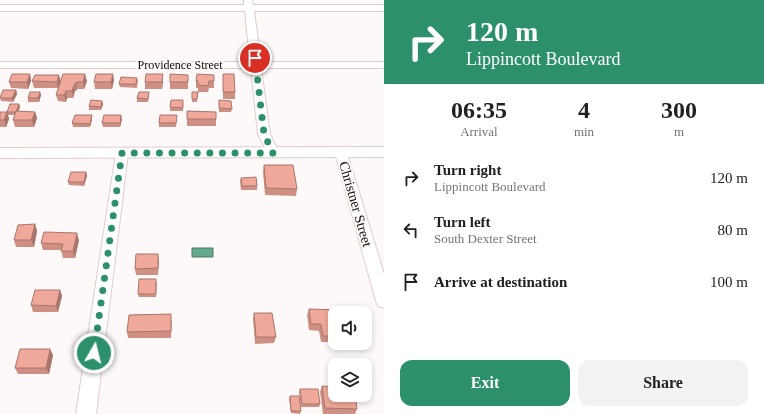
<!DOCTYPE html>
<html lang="en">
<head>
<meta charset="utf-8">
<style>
	body { margin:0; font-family:"Times New Roman",serif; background:#f2f2f2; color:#202124; height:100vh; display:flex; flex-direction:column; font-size:15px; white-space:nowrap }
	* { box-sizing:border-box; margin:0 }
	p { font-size:13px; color:#757577 }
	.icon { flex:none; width:22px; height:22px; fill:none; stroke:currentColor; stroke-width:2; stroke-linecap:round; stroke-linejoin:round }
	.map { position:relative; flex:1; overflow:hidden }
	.drawer { display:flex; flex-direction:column; background:#fff; width:380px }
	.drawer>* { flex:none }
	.hud { background:#2c906b; color:#fff; overflow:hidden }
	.tools { position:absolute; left:328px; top:306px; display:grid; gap:8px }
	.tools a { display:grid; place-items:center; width:44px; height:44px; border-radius:8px; background:#fff; box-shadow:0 2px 6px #0003; font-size:20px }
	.pin { position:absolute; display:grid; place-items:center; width:34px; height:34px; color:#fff; margin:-17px; border:2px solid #fff; border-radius:50%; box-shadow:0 1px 4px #0007 }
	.me { position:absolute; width:44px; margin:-22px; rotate:8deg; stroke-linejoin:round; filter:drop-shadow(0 0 3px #0008) }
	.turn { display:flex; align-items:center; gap:14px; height:84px; padding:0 16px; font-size:18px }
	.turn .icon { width:52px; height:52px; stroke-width:2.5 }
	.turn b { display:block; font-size:28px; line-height:34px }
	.eta { display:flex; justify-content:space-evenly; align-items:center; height:68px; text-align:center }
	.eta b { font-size:24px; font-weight:700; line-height:28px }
	.action { display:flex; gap:8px; margin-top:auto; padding:8px 16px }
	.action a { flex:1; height:46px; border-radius:12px; background:#2c906b; color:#fff; font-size:16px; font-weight:700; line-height:46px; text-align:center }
	.action a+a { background:#f2f2f2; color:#202124 }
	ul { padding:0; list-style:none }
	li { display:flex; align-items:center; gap:12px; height:52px; padding:0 16px }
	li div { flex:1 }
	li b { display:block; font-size:15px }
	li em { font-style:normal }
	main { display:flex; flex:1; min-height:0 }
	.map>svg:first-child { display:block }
	.water { fill:#63ab8c; stroke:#4a7b65 }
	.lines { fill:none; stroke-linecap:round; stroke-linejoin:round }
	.minor-casing { stroke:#e0cdc9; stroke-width:2 }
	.tertiary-casing { stroke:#e0cdc9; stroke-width:2 }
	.minor { fill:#fff; fill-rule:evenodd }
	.tertiary { fill:#fff; fill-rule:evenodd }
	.wall { fill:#ce9084 }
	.shaded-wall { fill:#a7766c }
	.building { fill:#efa89a; stroke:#a7766c }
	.route { stroke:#2c906b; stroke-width:7; stroke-dasharray:0 12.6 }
	.labels { text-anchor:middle; stroke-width:4; stroke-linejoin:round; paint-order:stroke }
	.far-street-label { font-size:12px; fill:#110b0a; stroke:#fdf9f8 }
	.street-label { font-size:14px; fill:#110b0a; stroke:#fdf9f8 }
</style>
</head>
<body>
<main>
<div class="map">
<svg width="384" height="414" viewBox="0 0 384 414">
	<rect width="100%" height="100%" fill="#fdf9f8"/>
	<polygon class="water" points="213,248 213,257 192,257 192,248"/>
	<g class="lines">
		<g class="minor-casing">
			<g id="minor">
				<polygon points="244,0 252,0 253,5 384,5 384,11 254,11 261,62 384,62 384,68 261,68 270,134 279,153 277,156 273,157 269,156 258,134 251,68 0,68 0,62 250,62 245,11 0,11 0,5 244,5"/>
				<polygon points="122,149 126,150 128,153 96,414 76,414 116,153 118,150"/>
				<polygon points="341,149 345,150 347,153 384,274 384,308 378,306 376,301 335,153 337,150"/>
			</g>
		</g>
		<g class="tertiary-casing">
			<polygon id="tertiary" points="384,147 384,157 0,158 0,148"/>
		</g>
		<use href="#minor" class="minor"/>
		<use href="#tertiary" class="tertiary"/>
	</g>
	<g class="wall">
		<polygon points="30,74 31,81 28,89 11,88 9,82"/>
		<polygon points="63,74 87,81 84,89 77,89 76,91 75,91 73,98 67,98 66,102 58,101 56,95"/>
		<polygon points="223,74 235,92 235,99 223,99"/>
		<polygon points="188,75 188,89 170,89 170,82"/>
		<polygon points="214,75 214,88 209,88 208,92 198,92 198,88 196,88 196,81"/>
		<polygon points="137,78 138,81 137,88 120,87 119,84"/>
		<polygon points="114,80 112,89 95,89 94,82"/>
		<polygon points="32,81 61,82 58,88 34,88"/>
		<polygon points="163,81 162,89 145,89 145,82"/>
		<polygon points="16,90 17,94 13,102 1,101 0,97"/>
		<polygon points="40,92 41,95 39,102 28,102 28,98"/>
		<polygon points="149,92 149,96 148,102 137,102 137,98"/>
		<polygon points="192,92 198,92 197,102 192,102"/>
		<polygon points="183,100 183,111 170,111 170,107"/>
		<polygon points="219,100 232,109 231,112 219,112"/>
		<polygon points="102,101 103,104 101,110 89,110 89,106"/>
		<polygon points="19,104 20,107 18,111 35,112 37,118 34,127 15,127 13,120 15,115 8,115 9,119 6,127 0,127 0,112 7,112"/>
		<polygon points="187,111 216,112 216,126 187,126"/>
		<polygon points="92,115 92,119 90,127 73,127 72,123"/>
		<polygon points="177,118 176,127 159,127 159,123"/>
		<polygon points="122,119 120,127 103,127 102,123"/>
		<polygon points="264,165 297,189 296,196 265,195 263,172"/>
		<polygon points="86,172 87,176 84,186 69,185 68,182"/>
		<polygon points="241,178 257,186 257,190 241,190 240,181"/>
		<polygon points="35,224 37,231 34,247 16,247 14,240"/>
		<polygon points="79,240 75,258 63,258 61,250 43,250 41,243"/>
		<polygon points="158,254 158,275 136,275 135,269"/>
		<polygon points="157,282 156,297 139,297 138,294"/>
		<polygon points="60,290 62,296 58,312 33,312 31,305"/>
		<polygon points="309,309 335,313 335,342 321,342 319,331 309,330 307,315"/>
		<polygon points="254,313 276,337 274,343 255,344 253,319"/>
		<polygon points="172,321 171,338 128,338 127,332"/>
		<polygon points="53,355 49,374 18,374 15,368"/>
		<polygon points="322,386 357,409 355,414 323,414 320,392"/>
		<polygon points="300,389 320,404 319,407 301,407 299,392"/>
		<polygon points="290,396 301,411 300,414 291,413 289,399"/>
	</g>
	<g class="shaded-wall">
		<polygon points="30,74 31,81 28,89 27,82"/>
		<polygon points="85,74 87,81 84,89 83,82"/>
		<polygon points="113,74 114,80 112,89 111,82"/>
		<polygon points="163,74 163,81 162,89 162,82"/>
		<polygon points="59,75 61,82 58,88 57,82"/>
		<polygon points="76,82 77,89 76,91 75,85"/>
		<polygon points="74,85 75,91 73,98 72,91"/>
		<polygon points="16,90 17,94 13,102 12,98"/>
		<polygon points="66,91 67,98 66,102 64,95"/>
		<polygon points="40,92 41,95 39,102 38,98"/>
		<polygon points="102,101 103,104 101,110 101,107"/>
		<polygon points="19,104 20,107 17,115 16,112"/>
		<polygon points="7,112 9,119 6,127 4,120"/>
		<polygon points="35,112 37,118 34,127 32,120"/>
		<polygon points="92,115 92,119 90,127 90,124"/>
		<polygon points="121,115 122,119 120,127 120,123"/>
		<polygon points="86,172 87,176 84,186 84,182"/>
		<polygon points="35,224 37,231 34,247 31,240"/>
		<polygon points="77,233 79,240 75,258 73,251"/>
		<polygon points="158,254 159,261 158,275"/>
		<polygon points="60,290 62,296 58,312 56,306"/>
		<polygon points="50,349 53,355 49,374 46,368"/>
	</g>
	<g class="building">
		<polygon points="12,74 30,74 27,82 9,82"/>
		<polygon points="63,74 85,74 83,82 76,82 75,85 74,85 72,91 66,91 64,95 56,95"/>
		<polygon points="96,74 113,74 111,82 94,82"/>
		<polygon points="146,74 163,74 162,82 145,82"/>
		<polygon points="170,74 188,75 188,82 170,82"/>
		<polygon points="197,74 214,75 214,81 209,81 208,86 198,85 198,81 196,81"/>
		<polygon points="223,74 234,74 235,92 223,92"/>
		<polygon points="35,75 59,75 57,82 32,81"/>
		<polygon points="121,77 137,78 136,84 119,84"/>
		<polygon points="3,90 16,90 12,98 0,98"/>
		<polygon points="30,92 40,92 38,98 28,98"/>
		<polygon points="139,92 149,92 148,99 137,98"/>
		<polygon points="192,92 198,92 197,99 192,99"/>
		<polygon points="91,100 102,101 101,107 89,106"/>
		<polygon points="171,100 183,100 183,108 170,107"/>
		<polygon points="219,100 231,101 232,109 219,108"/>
		<polygon points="10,104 19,104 16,112 7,112"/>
		<polygon points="16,111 35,112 32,120 13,120"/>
		<polygon points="187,111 216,112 216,119 187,119"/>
		<polygon points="0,112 7,112 4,120 0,120"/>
		<polygon points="75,115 92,115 90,124 72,123"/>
		<polygon points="104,115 121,115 120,123 102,123"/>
		<polygon points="160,115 177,115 176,123 159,123"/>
		<polygon points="264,165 293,165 297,189 266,188"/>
		<polygon points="71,172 86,172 84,182 68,182"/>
		<polygon points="256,177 257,186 242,186 241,178"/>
		<polygon points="35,224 31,240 14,240 18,225"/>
		<polygon points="44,232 77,233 73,251 61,251 63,244 41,243"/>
		<polygon points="136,254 158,254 158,268 135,269"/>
		<polygon points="139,279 156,279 156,294 138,294"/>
		<polygon points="35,290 60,290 56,306 31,305"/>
		<polygon points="309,309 339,310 340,313 335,313 335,336 323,336 321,324 311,324"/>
		<polygon points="254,313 272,313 276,337 256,337"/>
		<polygon points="171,314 171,331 127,332 129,315"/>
		<polygon points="20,349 50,349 46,368 15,368"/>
		<polygon points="322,386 335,387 335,395 355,395 357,409 325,408"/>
		<polygon points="300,389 318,389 320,404 302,404"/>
		<polygon points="290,396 299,396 301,411 291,411"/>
	</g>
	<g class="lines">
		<polyline class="route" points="94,353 122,153 273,153 264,134 255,58"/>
	</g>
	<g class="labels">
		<g class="far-street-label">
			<text x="180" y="69">Providence Street</text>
		</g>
		<g class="street-label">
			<text transform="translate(356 204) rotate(74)" y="5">Christner Street</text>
		</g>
	</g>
</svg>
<div class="tools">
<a><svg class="icon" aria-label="sound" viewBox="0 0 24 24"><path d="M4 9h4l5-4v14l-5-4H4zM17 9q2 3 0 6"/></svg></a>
<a><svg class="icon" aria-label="layers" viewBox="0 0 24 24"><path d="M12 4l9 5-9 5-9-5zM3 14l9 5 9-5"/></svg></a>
</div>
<div class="pin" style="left:255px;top:58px;background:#d93025"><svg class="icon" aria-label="arrive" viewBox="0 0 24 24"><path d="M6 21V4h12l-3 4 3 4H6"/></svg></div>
<svg class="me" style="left:94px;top:353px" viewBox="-20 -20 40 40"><circle r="17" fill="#2c906b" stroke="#fff" stroke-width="3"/><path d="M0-11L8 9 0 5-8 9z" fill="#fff"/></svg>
</div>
<section class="drawer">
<div class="hud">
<div class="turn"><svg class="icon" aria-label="right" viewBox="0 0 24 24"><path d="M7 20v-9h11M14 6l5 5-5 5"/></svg><div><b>120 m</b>Lippincott Boulevard</div></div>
</div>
<div class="eta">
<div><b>06:35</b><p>Arrival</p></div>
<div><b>4</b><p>min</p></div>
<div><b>300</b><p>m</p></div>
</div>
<ul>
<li><svg class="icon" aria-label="right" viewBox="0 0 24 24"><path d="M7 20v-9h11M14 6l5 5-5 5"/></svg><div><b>Turn right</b><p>Lippincott Boulevard</p></div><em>120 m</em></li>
<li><svg class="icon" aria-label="left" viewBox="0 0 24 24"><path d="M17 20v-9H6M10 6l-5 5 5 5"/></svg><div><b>Turn left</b><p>South Dexter Street</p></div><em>80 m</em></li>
<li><svg class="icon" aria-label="arrive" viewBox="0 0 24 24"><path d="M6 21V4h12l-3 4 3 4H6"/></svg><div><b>Arrive at destination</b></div><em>100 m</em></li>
</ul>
<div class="action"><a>Exit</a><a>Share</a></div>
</section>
</main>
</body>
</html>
